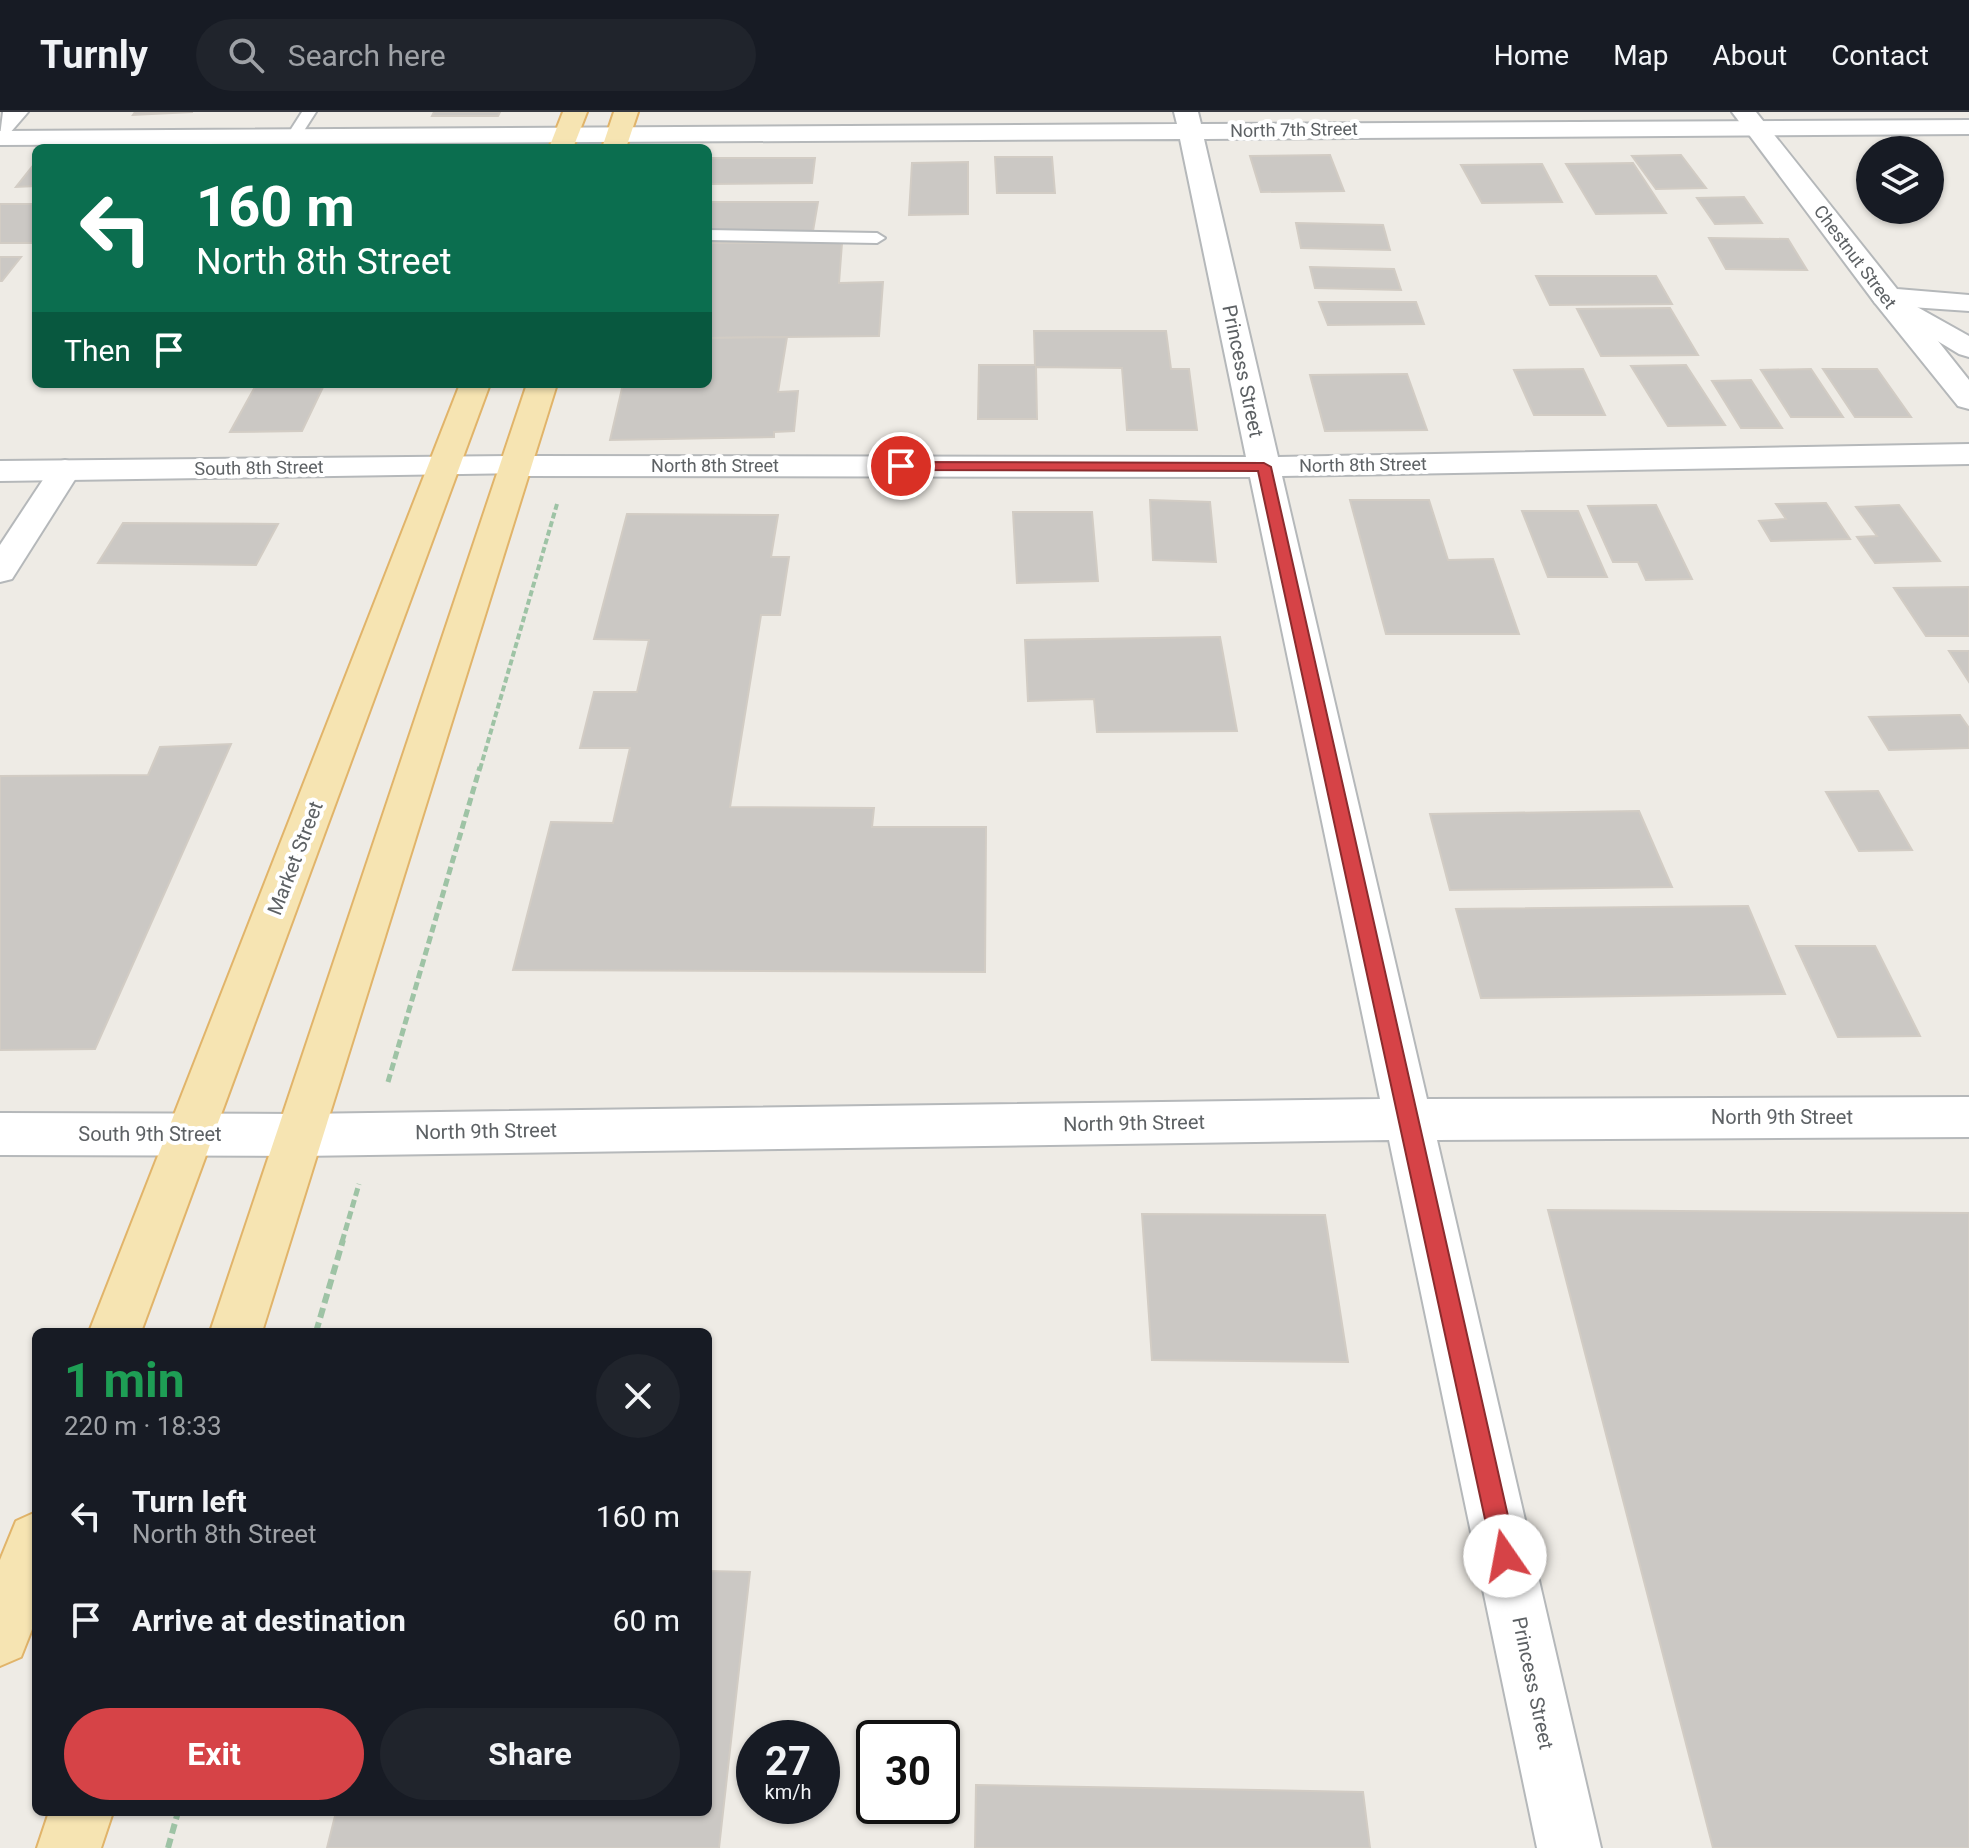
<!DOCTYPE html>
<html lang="en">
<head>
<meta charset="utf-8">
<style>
	body { margin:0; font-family:Roboto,sans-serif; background:#20242c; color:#f1f3f6; height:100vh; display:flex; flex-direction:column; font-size:30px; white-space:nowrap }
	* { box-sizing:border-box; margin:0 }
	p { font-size:26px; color:#9ea1a6 }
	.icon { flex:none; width:44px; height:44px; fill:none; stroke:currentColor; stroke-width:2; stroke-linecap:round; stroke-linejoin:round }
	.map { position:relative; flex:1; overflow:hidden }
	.side { position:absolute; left:32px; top:1216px; width:680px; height:488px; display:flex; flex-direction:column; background:#171b24; border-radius:12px; box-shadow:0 2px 6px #0004 }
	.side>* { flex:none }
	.top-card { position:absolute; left:32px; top:32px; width:680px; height:244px; border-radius:12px; box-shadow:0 2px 6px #0004; background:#0b6e4f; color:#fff; overflow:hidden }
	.buttons { position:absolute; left:1856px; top:24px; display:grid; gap:16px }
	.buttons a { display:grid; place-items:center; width:88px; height:88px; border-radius:50%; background:#171b24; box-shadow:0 2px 6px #0004; font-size:40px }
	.speed { position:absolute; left:736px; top:1608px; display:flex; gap:16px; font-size:40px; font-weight:700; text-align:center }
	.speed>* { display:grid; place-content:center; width:104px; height:104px; border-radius:50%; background:#171b24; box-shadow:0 2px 6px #0004; line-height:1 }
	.speed small { font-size:20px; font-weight:400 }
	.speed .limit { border:4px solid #111; border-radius:12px; background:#fff; color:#111 }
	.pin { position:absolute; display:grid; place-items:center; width:68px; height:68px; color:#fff; margin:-34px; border:4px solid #fff; border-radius:50%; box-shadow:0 2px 8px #0007 }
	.me { position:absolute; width:88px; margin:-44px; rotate:348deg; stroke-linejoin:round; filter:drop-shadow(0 0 6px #0008) }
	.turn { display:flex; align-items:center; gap:28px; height:168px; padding:0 32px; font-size:36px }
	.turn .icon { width:104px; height:104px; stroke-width:2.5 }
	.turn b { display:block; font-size:56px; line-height:68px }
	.then { display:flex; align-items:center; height:76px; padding:0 32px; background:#0003; gap:16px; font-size:30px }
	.round { display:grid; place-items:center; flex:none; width:84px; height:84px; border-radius:42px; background:#20242c }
	.summary { display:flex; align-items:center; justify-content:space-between; height:136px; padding:0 32px }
	h1 { font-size:48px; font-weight:700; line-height:60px; color:#1e9e55 }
	.cta { display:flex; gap:16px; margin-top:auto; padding:16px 32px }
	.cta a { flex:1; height:92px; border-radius:48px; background:#d64347; color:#fff; font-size:32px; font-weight:700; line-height:92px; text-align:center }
	.cta a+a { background:#20242c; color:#f1f3f6 }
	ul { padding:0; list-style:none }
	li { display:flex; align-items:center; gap:24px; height:104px; padding:0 32px }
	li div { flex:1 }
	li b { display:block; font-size:30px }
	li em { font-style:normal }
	header { display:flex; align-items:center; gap:48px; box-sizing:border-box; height:112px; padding:0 40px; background:#171b24; border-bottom:2px solid #363941 }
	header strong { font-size:38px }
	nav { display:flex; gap:44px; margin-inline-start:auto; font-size:28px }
	.search { width:560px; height:72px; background:#20242c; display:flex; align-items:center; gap:20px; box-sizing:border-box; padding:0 28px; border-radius:44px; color:#9ea1a6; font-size:30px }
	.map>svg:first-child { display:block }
	.building { fill:#cbc8c4; stroke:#d2ccc4; stroke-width:2 }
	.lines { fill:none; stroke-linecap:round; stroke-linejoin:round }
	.service-casing { stroke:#b5b8ba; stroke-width:4 }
	.minor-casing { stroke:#b5b8ba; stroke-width:4 }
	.tertiary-casing { stroke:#b5b8ba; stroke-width:4 }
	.primary-casing { stroke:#e1b46a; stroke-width:4 }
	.path-far2 { stroke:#9ec3a5; stroke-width:4; stroke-dasharray:6 3; stroke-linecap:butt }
	.path-far1 { stroke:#9ec3a5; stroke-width:5; stroke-dasharray:8 4; stroke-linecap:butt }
	.path { stroke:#9ec3a5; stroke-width:6; stroke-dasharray:10 5; stroke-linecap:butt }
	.service { fill:#fff; fill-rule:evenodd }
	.minor { fill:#fff; fill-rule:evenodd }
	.tertiary { fill:#fff; fill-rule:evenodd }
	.primary { fill:#f6e4b2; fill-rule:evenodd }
	.route { fill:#d64347; stroke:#8b2c2e; stroke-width:2 }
	.labels { text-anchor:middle; stroke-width:8; stroke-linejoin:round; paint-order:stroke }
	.far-street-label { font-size:18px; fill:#5d6164; stroke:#fff }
	.street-label { font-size:20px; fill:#5d6164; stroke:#fff }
</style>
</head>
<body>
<header>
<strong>Turnly</strong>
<div class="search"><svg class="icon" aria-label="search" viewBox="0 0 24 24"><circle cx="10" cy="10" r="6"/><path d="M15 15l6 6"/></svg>Search here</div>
<nav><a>Home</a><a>Map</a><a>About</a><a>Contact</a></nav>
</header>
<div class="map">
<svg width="1969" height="1736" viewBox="0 0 1969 1736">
	<rect width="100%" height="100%" fill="#eeebe5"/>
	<g class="building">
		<polygon points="135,0 193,0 133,3"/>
		<polygon points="434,0 500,0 498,4 432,4"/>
		<polygon points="1330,43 1344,79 1261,80 1250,44"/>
		<polygon points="1681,43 1706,76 1656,77 1632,44"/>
		<polygon points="995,45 1052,45 1055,81 997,81"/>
		<polygon points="708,46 815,46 812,71 708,72"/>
		<polygon points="968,50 968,102 909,103 912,51"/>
		<polygon points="35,51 36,74 16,75"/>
		<polygon points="1633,51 1666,101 1596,102 1566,52"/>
		<polygon points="1542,52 1562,90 1482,91 1461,53"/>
		<polygon points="1744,85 1762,111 1715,112 1697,86"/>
		<polygon points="708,90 818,90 813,119 708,119"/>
		<polygon points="0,92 36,92 36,127 33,131 0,131"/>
		<polygon points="1296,111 1383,113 1390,138 1301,136"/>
		<polygon points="1709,126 1788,127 1807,158 1726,157"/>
		<polygon points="708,131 842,131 839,171 883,170 879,224 708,226"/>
		<polygon points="0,145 21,145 2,169 0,169"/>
		<polygon points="1310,155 1394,157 1401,178 1315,176"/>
		<polygon points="1536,164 1656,164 1672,192 1550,193"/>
		<polygon points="1319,190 1416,190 1424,212 1328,213"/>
		<polygon points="1670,196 1698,243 1601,244 1577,197"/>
		<polygon points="1034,219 1166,219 1171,257 1189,257 1197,318 1127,318 1122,256 1036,255 1037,307 978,307 979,253 1035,253"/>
		<polygon points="787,225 778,280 798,279 794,319 774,320 774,325 610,328 623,272 708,272 708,226"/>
		<polygon points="1686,253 1725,313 1668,314 1631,254"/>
		<polygon points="1583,257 1605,303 1534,303 1514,258"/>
		<polygon points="1811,257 1843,305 1791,305 1761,258"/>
		<polygon points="1823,257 1877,257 1911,305 1855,305"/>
		<polygon points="1407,262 1427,318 1325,319 1310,263"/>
		<polygon points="1751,268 1782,316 1741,316 1712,269"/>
		<polygon points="256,273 324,273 302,319 230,320"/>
		<polygon points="1150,388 1210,390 1216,450 1153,448"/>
		<polygon points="1350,388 1429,388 1448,448 1493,447 1519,522 1386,522"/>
		<polygon points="1826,391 1850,427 1771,429 1759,409 1786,407 1776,392"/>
		<polygon points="1656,393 1692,467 1646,468 1638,450 1613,450 1588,394"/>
		<polygon points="1899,393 1940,449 1875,451 1857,425 1877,424 1856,395"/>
		<polygon points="1522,399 1578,399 1607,465 1548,465"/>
		<polygon points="1013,400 1092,400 1098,469 1017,471"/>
		<polygon points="627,402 778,403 771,445 789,445 780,503 761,503 730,695 874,696 872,715 986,715 985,860 513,858 551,710 613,711 630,636 580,636 594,580 637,580 649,528 594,527"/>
		<polygon points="123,411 278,412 256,453 98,451"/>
		<polygon points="1969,475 1969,524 1926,524 1894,476"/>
		<polygon points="1220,525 1237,619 1097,620 1094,587 1028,589 1025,528"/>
		<polygon points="1949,539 1969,539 1969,570"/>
		<polygon points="1960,603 1969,616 1969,636 1889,638 1869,605"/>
		<polygon points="231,632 95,937 0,938 0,664 148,663 160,635"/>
		<polygon points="1878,679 1912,738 1859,739 1826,680"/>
		<polygon points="1639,699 1672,775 1450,778 1430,702"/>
		<polygon points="1748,794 1785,882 1481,886 1456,797"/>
		<polygon points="1796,834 1875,834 1920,924 1838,925"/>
		<polygon points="1548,1098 1969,1101 1969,1736 1713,1736"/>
		<polygon points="1142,1102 1325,1103 1348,1250 1152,1248"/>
		<polygon points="708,1459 750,1460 719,1736 327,1736 336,1700 708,1700"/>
		<polygon points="976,1673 1363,1680 1370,1736 975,1736"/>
	</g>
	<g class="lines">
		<g class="service-casing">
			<g id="service">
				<polygon points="302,0 316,0 298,28 288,28 286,25"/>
				<polygon points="708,118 877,121 885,126 877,131 708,128"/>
			</g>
		</g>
		<g class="minor-casing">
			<g id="minor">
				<polygon points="1174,0 1198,0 1201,12 1969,8 1969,22 1204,27 1278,345 1969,332 1969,352 1282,364 1427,987 1969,985 1969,1025 1437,1028 1601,1736 1537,1736 1389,1028 299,1044 0,1043 0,1001 299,1002 1380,987 1250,365 518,364 507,361 502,354 507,347 518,344 1246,345 1180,27 0,33 0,19 1177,12"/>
				<polygon points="1885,177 1969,224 1969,245 1959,242 1875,191 1871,185 1875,179"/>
				<polygon points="65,348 76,351 81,358 12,467 0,470 0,433 54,351"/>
			</g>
		</g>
		<g class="tertiary-casing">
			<g id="tertiary">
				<polygon points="3,0 28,0 9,22 0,24"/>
				<polygon points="1732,0 1756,0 1897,177 1969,183 1969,199 1911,195 1969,268 1969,297 1958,294 1875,191"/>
				<polygon points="518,344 529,347 534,354 529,361 0,369 0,349"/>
			</g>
		</g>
		<g class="primary-casing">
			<g id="primary">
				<polygon points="563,0 587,0 573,36 549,36"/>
				<polygon points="614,0 638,0 626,36 602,36"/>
				<polygon points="460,272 490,272 141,1220 89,1220"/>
				<polygon points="527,272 557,272 262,1220 210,1220"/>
				<polygon points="36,1400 36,1507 21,1545 0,1554 0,1448 16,1409"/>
				<polygon points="49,1700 113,1700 101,1736 37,1736"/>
			</g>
		</g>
		<polyline class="path-far2" points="480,657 557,392"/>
		<g class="path-far1">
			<polyline points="388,970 480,655"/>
			<polyline points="342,1130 359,1072"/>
		</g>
		<g class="path">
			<polyline points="316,1220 343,1128"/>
			<polyline points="168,1736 178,1700"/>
		</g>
		<use href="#service" class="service"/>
		<use href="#minor" class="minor"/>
		<use href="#tertiary" class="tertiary"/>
		<use href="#primary" class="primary"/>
	</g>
	<polygon class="route" points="1264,351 1271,355 1517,1444 1514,1452 1505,1456 1497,1452 1493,1444 1258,359 901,358 894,354 901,350"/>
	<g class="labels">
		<g class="far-street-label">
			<text transform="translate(1294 18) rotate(-1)" y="6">North 7th Street</text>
			<text transform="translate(1855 145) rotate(53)" y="6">Chestnut Street</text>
			<text transform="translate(1363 353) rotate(-1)" y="6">North 8th Street</text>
			<text x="715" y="360">North 8th Street</text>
			<text transform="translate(259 356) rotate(-1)" y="6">South 8th Street</text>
		</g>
		<g class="street-label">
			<text transform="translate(1243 259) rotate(78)" y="7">Princess Street</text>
			<text transform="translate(295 746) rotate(-69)" y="7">Market Street</text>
			<text x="1782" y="1012">North 9th Street</text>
			<text transform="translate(1134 1011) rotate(-1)" y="7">North 9th Street</text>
			<text transform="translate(486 1019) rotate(-1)" y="7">North 9th Street</text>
			<text x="150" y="1029">South 9th Street</text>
			<text transform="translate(1533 1571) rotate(78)" y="7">Princess Street</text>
		</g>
	</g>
</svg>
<div class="buttons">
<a><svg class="icon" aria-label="layers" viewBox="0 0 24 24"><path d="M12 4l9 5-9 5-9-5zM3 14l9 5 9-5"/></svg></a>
</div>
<div class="speed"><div>27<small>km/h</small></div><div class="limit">30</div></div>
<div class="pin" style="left:901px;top:354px;background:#d93025"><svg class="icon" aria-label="arrive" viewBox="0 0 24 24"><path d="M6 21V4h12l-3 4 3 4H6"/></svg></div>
<svg class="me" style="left:1505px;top:1444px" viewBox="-20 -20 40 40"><circle r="19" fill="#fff"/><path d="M0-13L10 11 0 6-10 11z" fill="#d64347"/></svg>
<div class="top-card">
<div class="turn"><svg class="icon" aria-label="left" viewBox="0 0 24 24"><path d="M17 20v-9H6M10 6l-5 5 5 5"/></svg><div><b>160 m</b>North 8th Street</div></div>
<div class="then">Then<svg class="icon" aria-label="arrive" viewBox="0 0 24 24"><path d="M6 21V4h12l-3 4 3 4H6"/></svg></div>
</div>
<section class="side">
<div class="summary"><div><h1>1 min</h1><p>220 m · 18:33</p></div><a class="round"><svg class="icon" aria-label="close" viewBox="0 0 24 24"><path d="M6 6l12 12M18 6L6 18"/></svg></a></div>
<ul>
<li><svg class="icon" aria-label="left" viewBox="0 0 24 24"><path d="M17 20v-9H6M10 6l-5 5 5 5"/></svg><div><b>Turn left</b><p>North 8th Street</p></div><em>160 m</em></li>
<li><svg class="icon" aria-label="arrive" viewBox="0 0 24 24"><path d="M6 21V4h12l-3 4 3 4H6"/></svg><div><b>Arrive at destination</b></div><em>60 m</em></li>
</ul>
<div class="cta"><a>Exit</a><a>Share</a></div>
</section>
</div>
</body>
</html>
